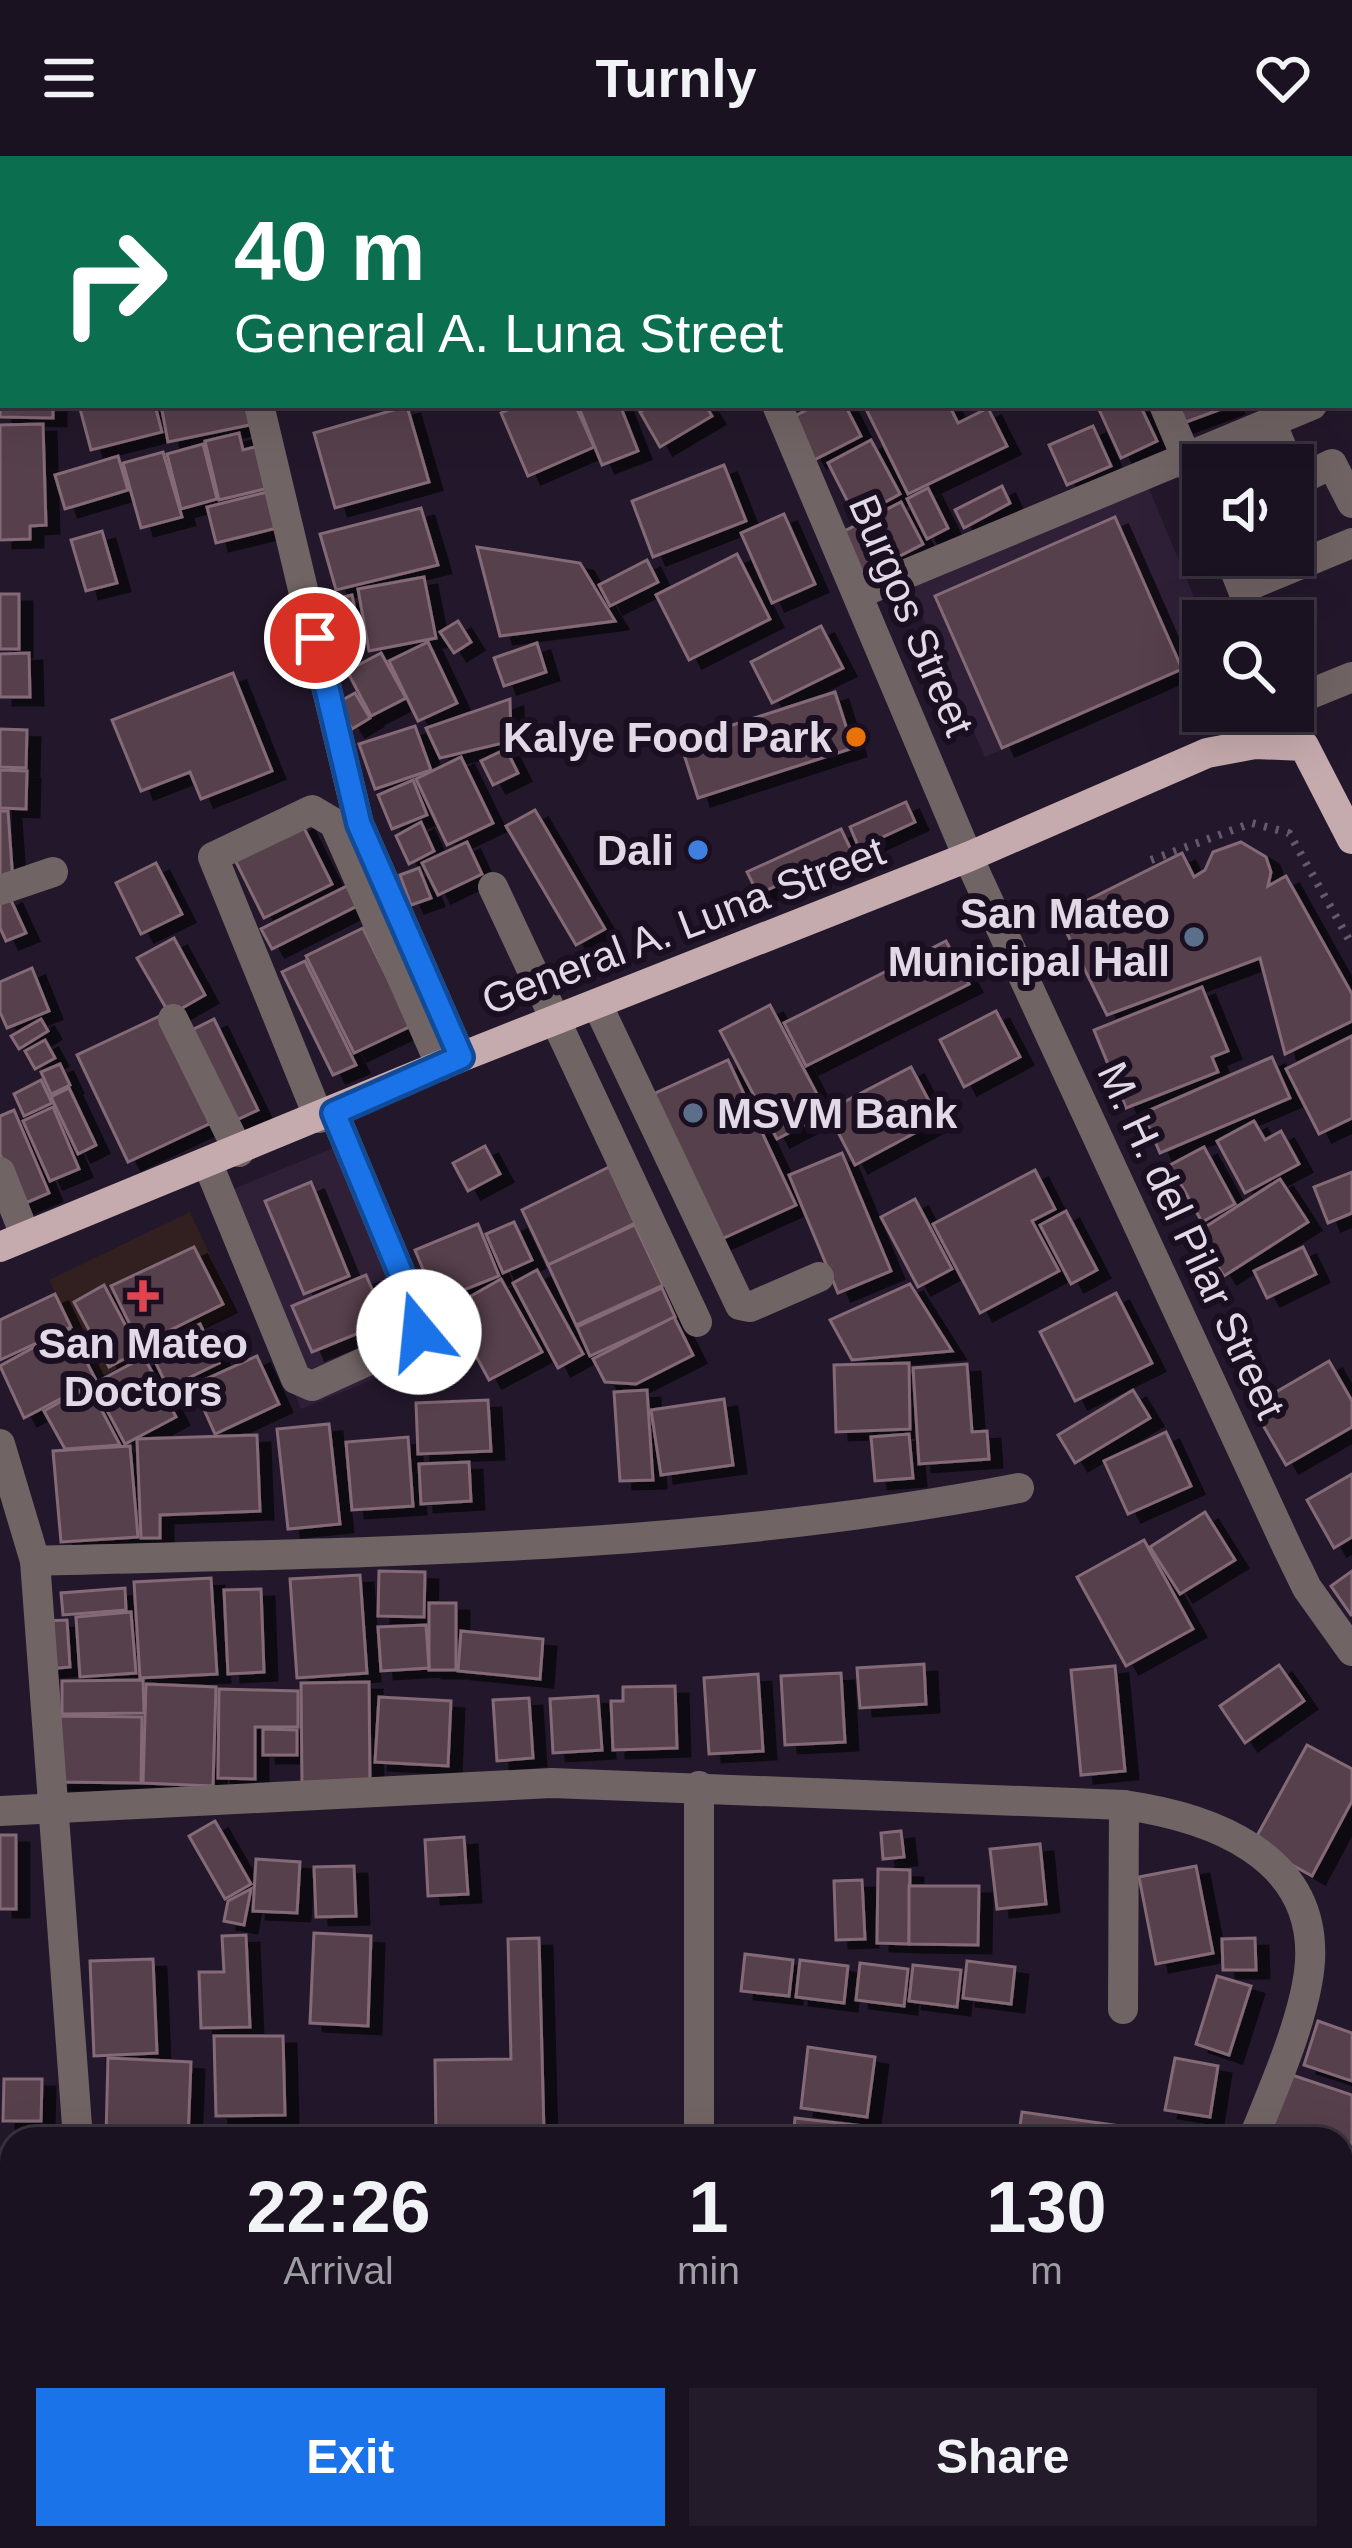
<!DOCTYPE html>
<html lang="en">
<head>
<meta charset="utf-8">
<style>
	body { margin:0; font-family:Arial,sans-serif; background:#231b29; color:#f1f3f6; height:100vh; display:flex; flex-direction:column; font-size:45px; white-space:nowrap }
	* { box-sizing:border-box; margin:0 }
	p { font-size:39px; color:#9f9ea5 }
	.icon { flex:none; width:66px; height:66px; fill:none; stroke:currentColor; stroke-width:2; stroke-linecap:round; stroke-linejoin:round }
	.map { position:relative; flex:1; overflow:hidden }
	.panel { position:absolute; left:0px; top:1971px; width:1353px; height:423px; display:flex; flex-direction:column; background:#1a1220; border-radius:36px 36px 0 0; box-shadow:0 12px 48px #0002,0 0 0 3px #38323e }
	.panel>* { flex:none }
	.top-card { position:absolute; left:0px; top:0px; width:1353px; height:252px; box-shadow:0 12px 48px #0002,0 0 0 3px #38323e; background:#0b6e4f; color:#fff; overflow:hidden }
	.buttons { position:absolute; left:1182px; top:288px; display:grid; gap:24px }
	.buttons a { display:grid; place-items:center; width:132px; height:132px; border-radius:0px; background:#1a1220; box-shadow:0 12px 48px #0002,0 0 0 3px #38323e; font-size:60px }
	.pin { position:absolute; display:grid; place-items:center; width:102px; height:102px; color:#fff; margin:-51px; border:6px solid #fff; border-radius:50%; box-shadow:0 3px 12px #0007 }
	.me { position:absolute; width:132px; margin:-66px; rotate:343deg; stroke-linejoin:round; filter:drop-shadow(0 0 9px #0008) }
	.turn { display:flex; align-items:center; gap:42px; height:252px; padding:0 36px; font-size:54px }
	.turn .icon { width:156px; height:156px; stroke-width:2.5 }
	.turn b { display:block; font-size:84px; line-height:102px }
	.eta { display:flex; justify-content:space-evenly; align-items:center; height:204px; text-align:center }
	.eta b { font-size:72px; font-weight:800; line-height:84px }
	.button { display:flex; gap:24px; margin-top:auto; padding:24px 36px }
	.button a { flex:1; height:138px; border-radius:0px; background:#1a73e8; color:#fff; font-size:48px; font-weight:800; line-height:138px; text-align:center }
	.button a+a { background:#231b29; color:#f1f3f6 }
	header { display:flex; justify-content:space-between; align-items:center; height:156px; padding:0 36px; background:#1a1220; font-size:54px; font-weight:800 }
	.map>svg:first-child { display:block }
	.built { fill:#2f2038 }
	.medical { fill:#321f20 }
	.building { fill:#573f4b; stroke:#846a76; stroke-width:3; filter:url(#shadow) }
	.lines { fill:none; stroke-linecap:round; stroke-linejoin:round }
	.path { stroke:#645a6b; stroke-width:8; stroke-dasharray:3 9; stroke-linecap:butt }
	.minor { stroke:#716465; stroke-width:30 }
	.major { stroke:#c6abae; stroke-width:30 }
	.route-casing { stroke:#114b97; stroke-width:30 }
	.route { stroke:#1a73e8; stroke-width:21 }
	.food-dot { fill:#e8710a; stroke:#1a0f21; stroke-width:4.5 }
	.shop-dot { fill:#3f7fe0; stroke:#1a0f21; stroke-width:4.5 }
	.service-dot { fill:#5c6f8a; stroke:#1a0f21; stroke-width:4.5 }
	.health-dot { fill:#e0444e; stroke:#1a0f21; stroke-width:4.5 }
	.labels { text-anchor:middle; stroke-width:12; stroke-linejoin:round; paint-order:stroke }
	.street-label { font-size:42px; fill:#e1d9e6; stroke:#1a0f21 }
	.poi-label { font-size:42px; font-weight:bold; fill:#e1d9e6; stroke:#1a0f21; text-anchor:end }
</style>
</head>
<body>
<header><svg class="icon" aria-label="menu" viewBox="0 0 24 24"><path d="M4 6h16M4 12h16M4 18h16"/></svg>Turnly<svg class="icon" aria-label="heart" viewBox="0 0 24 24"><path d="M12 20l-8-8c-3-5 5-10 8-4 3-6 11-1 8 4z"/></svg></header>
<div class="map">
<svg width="1352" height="2392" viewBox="0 0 1352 2392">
	<defs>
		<filter id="shadow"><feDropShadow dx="13" dy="8" stdDeviation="0" flood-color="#0009"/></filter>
	</defs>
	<rect width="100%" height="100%" fill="#23182b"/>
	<g class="built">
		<polygon points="1145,323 1204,465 1203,507 985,601 906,424"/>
		<polygon points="353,984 440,1196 301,1253 259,1151 231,1034"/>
	</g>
	<polygon class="medical" points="190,1056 236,1156 99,1221 49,1124"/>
	<g class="building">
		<polygon points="0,182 3,249 53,249 53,262 0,261"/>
		<polygon points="79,249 155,249 162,276 91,294"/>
		<polygon points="161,249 250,249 254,268 168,286"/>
		<polygon points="518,249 575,249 594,291 528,320 501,257"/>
		<polygon points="578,249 620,249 638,295 602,309"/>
		<polygon points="652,249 705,249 712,260 660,291 640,256"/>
		<polygon points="816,249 845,249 861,280 814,304 791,262"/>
		<polygon points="873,249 949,249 958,267 988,252 1007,290 908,338 866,253"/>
		<polygon points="1097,249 1140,249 1157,285 1121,302"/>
		<polygon points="1171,249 1232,249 1178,269"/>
		<polygon points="407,250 429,326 335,352 314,277"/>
		<polygon points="43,268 46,369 30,370 30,383 0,384 0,269"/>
		<polygon points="1093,270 1111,310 1067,329 1049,289"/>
		<polygon points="239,277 243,294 259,290 269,332 219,344 205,285"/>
		<polygon points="871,284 900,338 856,362 828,307"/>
		<polygon points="203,288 217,343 181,353 167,298"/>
		<polygon points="163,296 182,361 141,372 123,307"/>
		<polygon points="118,300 128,334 65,353 55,319"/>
		<polygon points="724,309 746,365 653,401 632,345"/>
		<polygon points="1002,330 1010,347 964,372 955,354"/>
		<polygon points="928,332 948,372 927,383 907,343"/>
		<polygon points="267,336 277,372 216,387 207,351"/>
		<polygon points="901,346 923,388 857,422 835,380"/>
		<polygon points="421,352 438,409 336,434 320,378"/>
		<polygon points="784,358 815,428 772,447 741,377"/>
		<polygon points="1115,361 1182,513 1002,592 935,440"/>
		<polygon points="102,375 117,427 86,435 71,384"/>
		<polygon points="477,391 580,407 615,465 500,480"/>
		<polygon points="737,398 770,463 689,504 656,439"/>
		<polygon points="647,404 658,426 610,450 599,429"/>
		<polygon points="424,421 436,482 369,495 358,433"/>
		<rect x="0" y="438" width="19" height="55"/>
		<polygon points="352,439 359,473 317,482 310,448"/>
		<polygon points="458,465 471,486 454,497 440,476"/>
		<polygon points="821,470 843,512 772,547 751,506"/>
		<polygon points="428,486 457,547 418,565 389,505"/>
		<polygon points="537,487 546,516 504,530 494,502"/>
		<polygon points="29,497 30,541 0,541 0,498"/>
		<polygon points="381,497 406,542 371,560 347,515"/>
		<polygon points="233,517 272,615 201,643 190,616 141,635 112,564"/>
		<polygon points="835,536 853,592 698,642 680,586"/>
		<polygon points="355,537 370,562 352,573 337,547"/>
		<polygon points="510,543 511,585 440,602 426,572"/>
		<polygon points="415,570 431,614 375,633 359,588"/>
		<polygon points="0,573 27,574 26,612 0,611"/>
		<polygon points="506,593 518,617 493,629 481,605"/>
		<polygon points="461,601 493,667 447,689 416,623"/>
		<polygon points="0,614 27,615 26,653 0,652"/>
		<polygon points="413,624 427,659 392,673 378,639"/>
		<polygon points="906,646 915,666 859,692 850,671"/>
		<polygon points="535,654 605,773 576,789 506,670"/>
		<polygon points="0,655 8,655 13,726 0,727"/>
		<polygon points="301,666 332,728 264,762 233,700"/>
		<polygon points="421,666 434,695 409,708 396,680"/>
		<polygon points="841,673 852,696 758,738 747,716"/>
		<polygon points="467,686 482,718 438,739 422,707"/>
		<polygon points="1241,686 1266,701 1271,716 1268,730 1286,720 1352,838 1352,865 1285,898 1260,802 1107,859 1058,759 1182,697 1194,721 1205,714 1213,696"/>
		<polygon points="156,707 182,758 141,778 116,727"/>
		<polygon points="419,712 431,742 411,749 400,719"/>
		<polygon points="347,730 357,750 272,793 261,773"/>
		<polygon points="9,740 26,777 6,785 0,772 0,744"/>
		<polygon points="363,772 411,870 354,897 306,800"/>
		<polygon points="174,782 205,839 170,859 137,802"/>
		<polygon points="946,785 969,828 806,910 784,867"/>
		<polygon points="305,805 356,909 333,919 282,816"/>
		<polygon points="32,812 49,855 7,872 0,856 0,826"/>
		<polygon points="1202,831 1228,895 1212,901 1218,916 1126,952 1094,874"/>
		<polygon points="770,849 827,957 777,983 720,875"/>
		<polygon points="996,855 1020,901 964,931 940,884"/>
		<polygon points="162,859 213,966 128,1006 77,899"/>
		<polygon points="41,863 48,875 19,893 11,880"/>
		<polygon points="214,863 258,954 228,968 184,878"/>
		<polygon points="1352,880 1352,962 1319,978 1286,913"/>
		<polygon points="45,884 55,902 35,913 25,895"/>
		<polygon points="1272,901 1290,942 1160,997 1143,957"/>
		<polygon points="728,904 796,1049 715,1086 649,940"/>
		<polygon points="60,908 70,929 51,938 41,916"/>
		<polygon points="911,911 939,964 855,1009 827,955"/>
		<polygon points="41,924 52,947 24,960 14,938"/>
		<polygon points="69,932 96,989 78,998 51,941"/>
		<polygon points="53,951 79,1013 50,1025 23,965"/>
		<polygon points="14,954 49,1037 21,1049 0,998 0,960"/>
		<polygon points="1254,965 1265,984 1281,975 1299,1008 1245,1037 1217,985"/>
		<polygon points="485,990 500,1018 468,1035 453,1007"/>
		<polygon points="1204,991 1235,1048 1202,1066 1170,1009"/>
		<polygon points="842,997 891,1115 838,1137 789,1019"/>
		<polygon points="609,1011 635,1067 548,1109 522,1054"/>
		<polygon points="1035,1014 1055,1053 1032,1065 1059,1115 980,1157 933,1068"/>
		<polygon points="1352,1016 1352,1057 1328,1067 1314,1031"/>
		<polygon points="1280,1023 1308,1066 1224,1120 1196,1077"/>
		<polygon points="311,1026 349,1120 304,1138 265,1045"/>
		<polygon points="915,1043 952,1113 918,1131 881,1061"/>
		<polygon points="1066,1055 1097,1114 1071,1128 1040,1069"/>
		<polygon points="514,1066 532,1104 503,1117 486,1078"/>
		<polygon points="478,1068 499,1120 436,1145 415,1094"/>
		<polygon points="635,1069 663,1129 576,1169 548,1109"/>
		<polygon points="194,1091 223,1148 140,1189 111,1130"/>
		<polygon points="1303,1091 1316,1118 1267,1142 1254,1115"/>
		<polygon points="537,1114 583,1198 558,1212 513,1127"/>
		<polygon points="366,1119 386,1166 312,1196 292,1150"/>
		<polygon points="501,1123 542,1196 489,1224 450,1152"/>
		<polygon points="910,1128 952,1195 852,1204 830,1164"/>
		<polygon points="104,1129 139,1195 109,1211 74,1146"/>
		<polygon points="662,1132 675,1161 590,1200 577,1171"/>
		<polygon points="1116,1137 1152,1207 1075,1245 1040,1176"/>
		<polygon points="55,1138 71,1171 0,1204 0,1164"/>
		<polygon points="674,1161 693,1199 636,1228 605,1226 593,1203"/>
		<polygon points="200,1168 219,1207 168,1232 149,1193"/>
		<polygon points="69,1172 96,1224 24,1262 0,1210"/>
		<polygon points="257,1200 279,1248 215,1278 193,1229"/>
		<polygon points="144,1201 176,1261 125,1288 93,1228"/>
		<polygon points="1329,1205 1352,1245 1352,1271 1286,1309 1252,1250"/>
		<polygon points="909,1207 910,1273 836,1276 834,1209"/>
		<polygon points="967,1208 972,1276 987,1275 989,1303 919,1308 913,1212"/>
		<polygon points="89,1230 120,1289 65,1293 44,1255"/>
		<polygon points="647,1234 653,1324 620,1325 614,1236"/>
		<polygon points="1133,1234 1150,1262 1075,1307 1058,1279"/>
		<polygon points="724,1243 733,1309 661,1319 651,1254"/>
		<polygon points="488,1244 491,1295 418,1298 416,1247"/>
		<polygon points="329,1268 340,1368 288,1373 277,1273"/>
		<polygon points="1166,1276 1191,1330 1128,1358 1104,1305"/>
		<polygon points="909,1278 913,1322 875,1325 871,1281"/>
		<polygon points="257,1279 260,1355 160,1359 160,1382 141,1382 137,1283"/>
		<polygon points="408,1281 413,1350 352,1354 346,1286"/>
		<polygon points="130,1290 138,1381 61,1386 53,1295"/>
		<polygon points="469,1306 471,1345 421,1348 419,1308"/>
		<polygon points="1352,1318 1352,1381 1334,1392 1307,1344"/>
		<polygon points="1205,1356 1235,1404 1180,1438 1150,1391"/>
		<polygon points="1144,1384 1193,1473 1126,1510 1077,1421"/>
		<polygon points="379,1415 425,1416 424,1461 378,1460"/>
		<polygon points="1352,1415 1352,1459 1351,1459 1331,1430"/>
		<polygon points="360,1419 367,1517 297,1522 290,1423"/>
		<polygon points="211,1422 217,1518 140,1522 134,1426"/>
		<polygon points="125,1432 126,1454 63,1459 61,1437"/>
		<polygon points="261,1433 264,1516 228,1518 224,1434"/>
		<rect x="429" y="1447" width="27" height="67"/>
		<polygon points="131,1456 136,1517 80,1521 76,1461"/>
		<polygon points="67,1464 70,1511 47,1513 44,1465"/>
		<polygon points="426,1469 429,1512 381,1515 378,1471"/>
		<polygon points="461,1475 543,1483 540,1523 458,1515"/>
		<polygon points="924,1508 926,1548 860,1552 857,1512"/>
		<polygon points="1279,1509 1304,1545 1245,1587 1220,1550"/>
		<polygon points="1115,1510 1125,1615 1081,1619 1071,1514"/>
		<polygon points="841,1517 845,1586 785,1589 781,1520"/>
		<polygon points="758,1518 763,1595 709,1598 704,1522"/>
		<polygon points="143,1524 144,1557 62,1558 62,1525"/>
		<polygon points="369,1526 370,1626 302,1627 301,1527"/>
		<polygon points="146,1528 216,1531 213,1630 143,1627"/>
		<polygon points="675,1530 677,1592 613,1594 611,1545 623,1545 623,1531"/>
		<polygon points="219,1533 298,1535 298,1571 255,1571 255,1623 218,1622"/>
		<polygon points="598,1540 602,1594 553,1597 550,1543"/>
		<polygon points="379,1541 451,1545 448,1610 375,1606"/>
		<polygon points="529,1542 533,1602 497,1605 493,1544"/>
		<polygon points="56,1560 142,1561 141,1627 56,1626"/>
		<polygon points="263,1573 297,1574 297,1599 263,1599"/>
		<polygon points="1307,1589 1352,1613 1352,1645 1312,1720 1253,1687"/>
		<polygon points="215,1665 251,1728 225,1743 189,1680"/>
		<polygon points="901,1675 904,1701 883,1703 881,1677"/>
		<rect x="0" y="1679" width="16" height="74"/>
		<polygon points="464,1681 468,1738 428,1740 425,1684"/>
		<polygon points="1040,1688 1046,1748 997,1753 990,1693"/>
		<polygon points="256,1703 300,1706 297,1757 253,1755"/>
		<polygon points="354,1710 356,1760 316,1761 314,1711"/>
		<polygon points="1196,1710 1213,1797 1156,1808 1139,1721"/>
		<polygon points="878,1713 910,1714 909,1788 877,1787"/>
		<polygon points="862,1724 865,1783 836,1784 834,1725"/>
		<polygon points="909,1730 979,1730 978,1789 909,1788"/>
		<polygon points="251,1733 244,1769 224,1765 228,1745"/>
		<polygon points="314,1777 371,1780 368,1870 310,1867"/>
		<polygon points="246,1779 250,1871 201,1872 199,1816 224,1816 222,1780"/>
		<polygon points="539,1782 544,1977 436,1979 435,1904 511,1903 508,1783"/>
		<polygon points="1255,1782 1256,1814 1223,1814 1222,1783"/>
		<polygon points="745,1798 793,1804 789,1840 741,1835"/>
		<polygon points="153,1803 157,1897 94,1900 90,1805"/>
		<polygon points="800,1804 848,1810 844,1847 796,1841"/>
		<polygon points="967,1805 1015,1811 1011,1848 963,1842"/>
		<polygon points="860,1807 908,1813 904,1850 856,1844"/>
		<polygon points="913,1809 961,1814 957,1851 909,1845"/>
		<polygon points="1217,1820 1251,1830 1229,1899 1196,1888"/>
		<polygon points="1318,1865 1352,1877 1352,1925 1304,1909"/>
		<polygon points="214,1880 283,1880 285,1959 216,1960"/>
		<polygon points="808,1891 875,1901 867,1961 801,1952"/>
		<polygon points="108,1902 191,1906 188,1983 106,1980"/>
		<polygon points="1175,1902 1218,1910 1210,1961 1165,1954"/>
		<polygon points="1283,1916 1352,1939 1352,1984 1341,2017 1341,1983 1261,1983"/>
		<polygon points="4,1923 42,1923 41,1965 3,1965"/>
		<polygon points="1022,1956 1191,1980 1191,1983 1018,1983"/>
		<polygon points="795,1962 891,1973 890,1983 793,1983"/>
		<rect x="0" y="2034" width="12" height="62"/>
		<polygon points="12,2235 12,2297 0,2298 0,2237"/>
		<rect x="141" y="2382" width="38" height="10"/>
		<polygon points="218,2382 287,2382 287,2392 217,2392"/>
		<polygon points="313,2382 363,2382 361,2392 311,2392"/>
		<polygon points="370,2382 413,2382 412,2392 369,2392"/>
		<polygon points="445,2382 514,2385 513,2392 444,2392"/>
		<polygon points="1070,2382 1148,2382 1145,2392 1067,2392"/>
		<polygon points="1161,2382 1230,2382 1228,2392 1159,2392"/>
		<polygon points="1251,2382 1269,2382 1305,2392 1249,2392"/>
	</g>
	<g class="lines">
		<polyline class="path" points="1151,704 1252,667 1289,677 1352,789"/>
		<g class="minor">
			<polyline points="230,0 230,3"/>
			<polyline points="670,0 671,3"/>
			<polyline points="1064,0 1065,3"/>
			<polyline points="1350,234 1352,233"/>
			<polyline points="259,249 359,668 461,901"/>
			<polyline points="777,249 968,701 1288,1393 1307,1432 1352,1495"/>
			<polyline points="1164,249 1203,341"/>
			<polyline points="1271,266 1289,309"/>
			<polyline points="1293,320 1299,324 1332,308 1352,347"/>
			<polyline points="1229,399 1255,465"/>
			<polyline points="1243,432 1352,387"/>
			<polyline points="858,438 1312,249"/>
			<polyline points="1293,545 1352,521"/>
			<polyline points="493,731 697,1166"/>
			<polyline points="0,734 53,716"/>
			<polyline points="598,850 740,1149 750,1151 819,1121"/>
			<polyline points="173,863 239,996"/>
			<polyline points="319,962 213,701 312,654 334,667 441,910"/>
			<polyline points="208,1008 296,1223 312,1230 413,1184 421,1166 334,957"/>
			<polyline points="0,1016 25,1079"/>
			<polyline points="0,1288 35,1405 78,1983"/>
			<path d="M35,1405C364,1396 695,1395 1019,1332"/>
			<path d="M0,1655L552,1627L1124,1649C1210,1661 1316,1699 1310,1805C1307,1857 1273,1934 1253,1983"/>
			<polyline points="1123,1853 1124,1649"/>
			<polyline points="699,1983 699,1630"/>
			<polyline points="0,2110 12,2111"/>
			<polyline points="0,2346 12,2344"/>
			<polyline points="710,2382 819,2392"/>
		</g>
		<polyline class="major" points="0,1091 461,901 968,701 1207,597 1255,588 1304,590 1352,683"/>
	</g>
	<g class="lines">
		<g class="route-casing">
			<polyline id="route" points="315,482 359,668 461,901 334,957 421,1166 419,1176"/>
		</g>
		<use href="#route" class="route"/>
	</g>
	<circle class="food-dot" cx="856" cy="581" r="12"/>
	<circle class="shop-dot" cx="698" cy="694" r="12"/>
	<g class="service-dot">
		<circle cx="1194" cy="781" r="12"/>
		<circle cx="693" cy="957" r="12"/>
	</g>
	<path class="health-dot" d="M137 1122h12v12h12v12h-12v12h-12v-12h-12v-12h12z"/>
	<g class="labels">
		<g class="street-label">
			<text transform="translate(912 459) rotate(67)" y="15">Burgos Street</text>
			<text transform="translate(683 769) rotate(-21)" y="15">General A. Luna Street</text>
			<text transform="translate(1192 1084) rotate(65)" y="15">M. H. del Pilar Street</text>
		</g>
		<g class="poi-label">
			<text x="832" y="596">Kalye Food Park</text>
			<text x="674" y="709">Dali</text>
			<text x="1170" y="772">San Mateo<tspan x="1170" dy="48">Municipal Hall</tspan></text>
			<text x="717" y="972" text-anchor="start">MSVM Bank</text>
			<text x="143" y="1202" text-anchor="middle">San Mateo<tspan x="143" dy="48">Doctors</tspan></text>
		</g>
	</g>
</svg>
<div class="buttons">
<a><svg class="icon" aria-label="sound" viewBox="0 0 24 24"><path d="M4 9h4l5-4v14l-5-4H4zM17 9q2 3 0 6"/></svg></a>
<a><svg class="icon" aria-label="search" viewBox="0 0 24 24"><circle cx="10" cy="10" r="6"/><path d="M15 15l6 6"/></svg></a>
</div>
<div class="pin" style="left:315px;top:482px;background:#d93025"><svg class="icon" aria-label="arrive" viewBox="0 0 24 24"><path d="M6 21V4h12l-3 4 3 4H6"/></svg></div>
<svg class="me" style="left:419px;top:1176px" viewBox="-20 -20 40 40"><circle r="19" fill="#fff"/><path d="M0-13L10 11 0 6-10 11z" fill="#1a73e8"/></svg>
<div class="top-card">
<div class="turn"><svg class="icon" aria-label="right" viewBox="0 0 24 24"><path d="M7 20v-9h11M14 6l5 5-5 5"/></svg><div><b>40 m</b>General A. Luna Street</div></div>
</div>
<section class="panel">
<div class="eta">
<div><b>22:26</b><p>Arrival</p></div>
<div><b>1</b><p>min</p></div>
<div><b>130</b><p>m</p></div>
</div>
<div class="button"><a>Exit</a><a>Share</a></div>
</section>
</div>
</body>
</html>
